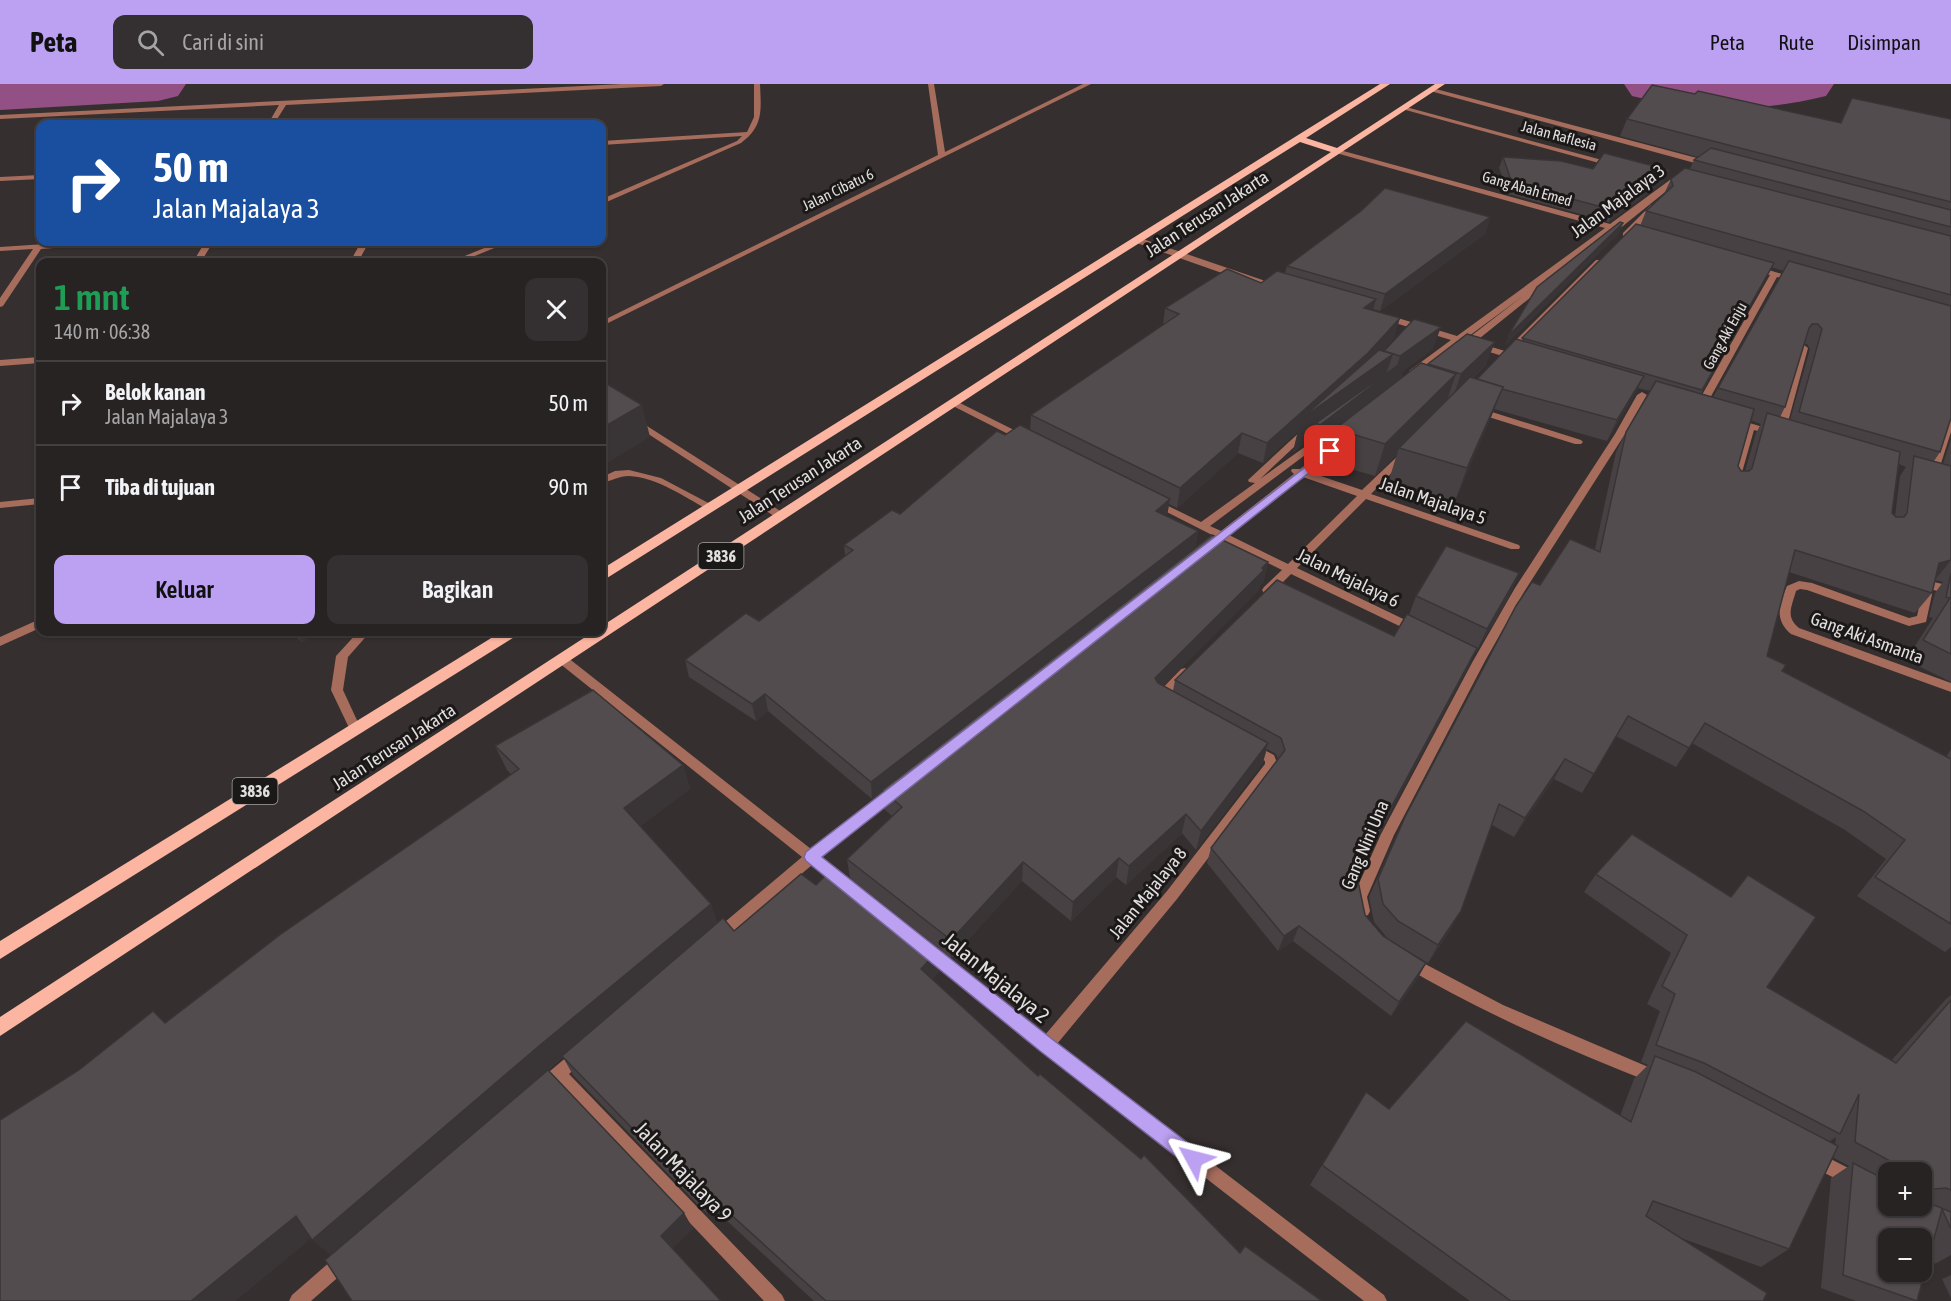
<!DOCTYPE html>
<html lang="id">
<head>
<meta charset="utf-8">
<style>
	body { margin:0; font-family:"Asap Condensed",sans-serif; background:#342f30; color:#f1f3f6; height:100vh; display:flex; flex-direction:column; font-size:22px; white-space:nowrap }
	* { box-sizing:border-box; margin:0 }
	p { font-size:20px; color:#a5a4a6 }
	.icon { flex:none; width:33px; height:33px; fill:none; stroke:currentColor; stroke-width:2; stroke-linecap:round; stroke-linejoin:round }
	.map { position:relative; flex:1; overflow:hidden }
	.side { position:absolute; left:36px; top:174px; width:570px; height:378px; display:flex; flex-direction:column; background:#282323; border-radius:12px; box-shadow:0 2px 4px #0004,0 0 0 2px #444041 }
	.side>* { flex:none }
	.banner { position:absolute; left:36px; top:36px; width:570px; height:126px; border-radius:12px; box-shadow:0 2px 4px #0004,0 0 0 2px #444041; background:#1a4fa0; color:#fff; overflow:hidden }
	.fabs { position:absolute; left:1878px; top:1078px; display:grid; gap:12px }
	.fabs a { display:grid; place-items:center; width:54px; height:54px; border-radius:12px; background:#282323; box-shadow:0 2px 4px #0004,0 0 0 2px #444041; font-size:30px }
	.pin { position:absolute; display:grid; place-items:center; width:51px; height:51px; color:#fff; margin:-26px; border-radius:12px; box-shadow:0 3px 9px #0006 }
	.me { position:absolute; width:66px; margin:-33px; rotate:308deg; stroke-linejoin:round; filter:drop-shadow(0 0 4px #0008) }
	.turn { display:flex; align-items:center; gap:21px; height:126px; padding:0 18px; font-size:27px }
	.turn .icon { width:78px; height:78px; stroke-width:2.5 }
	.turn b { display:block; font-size:42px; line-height:51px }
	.round { display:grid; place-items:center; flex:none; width:63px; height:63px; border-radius:12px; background:#342f30 }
	.headline { display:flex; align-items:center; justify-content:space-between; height:102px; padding:0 18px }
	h1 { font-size:36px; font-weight:600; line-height:45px; color:#1e9e55 }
	.cta { display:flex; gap:12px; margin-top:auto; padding:12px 18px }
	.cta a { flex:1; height:69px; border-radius:12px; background:#bca0f2; color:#111; font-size:24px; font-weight:600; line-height:69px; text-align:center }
	.cta a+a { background:#342f30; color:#f1f3f6 }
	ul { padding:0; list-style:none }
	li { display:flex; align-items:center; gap:18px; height:84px; padding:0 18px; border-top:2px solid #444041 }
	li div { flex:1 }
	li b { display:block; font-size:22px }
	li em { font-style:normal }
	header { display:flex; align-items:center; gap:36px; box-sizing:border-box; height:84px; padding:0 30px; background:#bca0f2; color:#111 }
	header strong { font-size:28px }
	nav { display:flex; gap:33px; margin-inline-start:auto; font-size:21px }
	.search { width:420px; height:54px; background:#342f30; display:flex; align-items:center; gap:15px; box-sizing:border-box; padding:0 21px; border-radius:12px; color:#a5a4a6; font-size:22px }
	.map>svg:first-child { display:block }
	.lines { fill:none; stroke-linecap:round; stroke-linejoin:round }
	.river { fill:#935085; fill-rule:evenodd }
	.lane { fill:#a66c5c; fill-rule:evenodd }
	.street { fill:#a66c5c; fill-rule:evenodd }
	.primary { fill:#fcb5a1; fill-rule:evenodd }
	.wall { fill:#474143; fill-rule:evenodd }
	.shaded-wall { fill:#393537 }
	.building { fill:#524c4e; stroke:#393537; stroke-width:1.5; fill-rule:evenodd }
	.route { fill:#bca0f2; stroke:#7a689d; stroke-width:1.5 }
	.labels { text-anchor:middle; stroke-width:6; stroke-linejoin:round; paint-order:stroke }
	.far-street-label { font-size:15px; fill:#e2ddde; stroke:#1b1818 }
	.shield { fill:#1b1818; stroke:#a6a2a3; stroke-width:1.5 }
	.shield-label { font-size:16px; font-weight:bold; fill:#e2ddde }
	.street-label { font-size:18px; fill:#e2ddde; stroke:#1b1818 }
	.near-street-label { font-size:21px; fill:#e2ddde; stroke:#1b1818 }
</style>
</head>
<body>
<header>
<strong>Peta</strong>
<div class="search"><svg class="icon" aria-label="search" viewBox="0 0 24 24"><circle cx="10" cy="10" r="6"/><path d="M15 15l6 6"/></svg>Cari di sini</div>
<nav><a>Peta</a><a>Rute</a><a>Disimpan</a></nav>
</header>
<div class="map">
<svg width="1951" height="1217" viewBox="0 0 1951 1217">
	<rect width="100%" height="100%" fill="#362f2f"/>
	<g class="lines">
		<g class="river">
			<polygon points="0,0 186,0 178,12 158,17 0,26"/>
			<path d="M1624,0H1834L1826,12C1761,28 1696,28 1632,12Z"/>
		</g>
		<g class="lane">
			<path d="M629,386L661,394L716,423L711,426L707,425C684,413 657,393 629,392C619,392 611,397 602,399V393L615,387Z"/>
			<polygon points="358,548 370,548 348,573 343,606 361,645 359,648 351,648 331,606 336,572"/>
		</g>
		<g class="street">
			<polygon points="622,0 664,0 661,2 286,21 274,40 268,40 279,21 0,35 0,31"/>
			<path d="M754,0H760C761,26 764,42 741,59L602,120V115L737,57L742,52L602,61V57L747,48L754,33Z"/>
			<polygon points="928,0 934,0 945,68 1083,0 1091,0 602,242 602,237 938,71"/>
			<polygon points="1432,4 1712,78 1713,80 1706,82 1430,7 1429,6"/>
			<polygon points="1402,23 1406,23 1617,80 1610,82 1402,25"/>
			<path d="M1336,65L1610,140L1678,90L1685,92L1613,150H1607L1546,195L1551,197L1475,258L1505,267L1596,176H1602V180L1512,269L1518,271V275H1512L1470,262L1461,264L1460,262L1462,259H1459L1412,292L1409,291V287L1451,256L1382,235V231H1388L1457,252L1605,144L1336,69ZM1523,212L1467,255H1465Z"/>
			<polygon points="40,91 40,95 0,97 0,93"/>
			<polygon points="1651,121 1658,123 1629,153 1623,153 1623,149"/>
			<polygon points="1134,154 1140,154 1280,202 1276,204 1219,188 1134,158"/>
			<polygon points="76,158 108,158 104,160 41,165 3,222 0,223 0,214 33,165 0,167 0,163"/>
			<polygon points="205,158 213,158 201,178 193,178"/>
			<polygon points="361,158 369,158 358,178 350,178"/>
			<polygon points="499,158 509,158 460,178 450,178"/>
			<polygon points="1750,182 1756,182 1801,196 1797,198 1777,193 1704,325 1702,327 1696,327 1694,325 1770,191 1750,186"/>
			<polygon points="1804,261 1808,264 1785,349 1783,351 1774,352 1754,346 1739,399 1734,402 1730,401 1729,399 1745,343 1728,337 1733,334 1776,347 1800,264"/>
			<polygon points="40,273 40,279 0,282 0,276"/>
			<polygon points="1642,308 1647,311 1625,350 1524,508 1485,577 1394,751 1367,813 1370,827 1368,831 1363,833 1358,831 1353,813 1381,750 1473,577 1515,504 1615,350 1637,311"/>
			<polygon points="954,316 1026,352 1028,354 1023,357 1020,356 951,321 949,319"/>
			<polygon points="1476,323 1581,356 1583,358 1581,360 1575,360 1473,328 1471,326"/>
			<polygon points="1951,330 1951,348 1937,392 1932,395 1928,394 1927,392 1946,333"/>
			<polygon points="636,335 785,430 786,432 785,434 777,434 633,340 631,338"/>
			<path d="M1306,344L1309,345V349L1260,395L1320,352L1323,351L1328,354L1210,442L1221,447L1294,390L1291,387L1292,385H1300L1341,355L1346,358L1344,360L1309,388L1362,406L1402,368H1408V372L1371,410L1519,461L1520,463L1519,465H1511L1366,415L1297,484L1420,543L1422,546L1416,550L1291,490L1272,509H1264L1262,506L1264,503L1282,486L1222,456L1210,467H1202L1201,464L1214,452L1149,419L1154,416L1158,417L1201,438L1255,399L1249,398L1248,396L1303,345ZM1303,393L1357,412L1288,480L1229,451Z"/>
			<polygon points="40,414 40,420 0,424 0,418"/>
			<path d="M1799,497L1812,499L1909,534L1917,532L1924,501L1934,498L1951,502V510L1933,506L1926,538L1909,542L1807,506L1800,505L1796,507C1792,522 1785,533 1799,544L1951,599V608L1791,550C1774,536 1779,520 1787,502Z"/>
			<polygon points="40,535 40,544 0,562 0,553"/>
			<polygon points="563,572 567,573 811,765 890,703 895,702 900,703 901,707 900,711 821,773 847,793 849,797 847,801 842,803 837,801 812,781 723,856 718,858 713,856 711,852 713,848 802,773 559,579 557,576"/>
			<polygon points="1185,584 1191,588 1167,614 1166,618 1162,620 1156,617 1154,614 1156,611 1181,585"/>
			<polygon points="1251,659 1274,671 1278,681 1276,685 1177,815 1057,960 1384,1211 1387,1217 1364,1217 1041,966 923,870 921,866 923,862 928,860 933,862 1045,951 1167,807 1265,680 1265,677 1247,667 1245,664 1247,661"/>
			<path d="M1408,871L1503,921L1660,988L1663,993L1660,998L1655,1000C1568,966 1483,929 1403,882L1401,877L1403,872Z"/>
			<polygon points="580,964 585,966 588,971 585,976 569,990 782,1211 785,1217 764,1217 558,1000 543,1011 537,1008 535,1003 537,998 575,966"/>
			<polygon points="1815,1067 1858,1089 1860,1095 1858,1101 1852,1103 1809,1081 1807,1075 1809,1069"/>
			<polygon points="345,1167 351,1170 354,1176 351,1182 311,1217 289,1217 292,1211 339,1170"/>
		</g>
		<g class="primary">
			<polygon points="1380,0 1390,0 1306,54 1337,64 1435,0 1445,0 0,952 0,933 593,548 602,548 602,542 1331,68 1300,58 607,494 602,495 602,485"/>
			<polygon points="501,548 518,548 516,552 0,875 0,857"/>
		</g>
	</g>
	<g class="wall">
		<polygon points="1695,10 1840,39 1852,14 1951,35 1951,143 1698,73 1620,52 1627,35"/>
		<polygon points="1503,73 1593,85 1664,97 1609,138 1509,110 1499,84"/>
		<path d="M1694,76L1951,143V334L1940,368L1934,377L1943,380L1951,355V598L1906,576L1933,534L1929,533L1935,509L1943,498L1935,496L1932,509L1915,529L1789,488L1767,572L1782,587L1946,673L1951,665V863L1945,868L1857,812L1886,775L1845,746L1692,659L1676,683L1616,652L1582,709L1554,695L1514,753L1492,741L1451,845L1428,879L1388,855L1374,838L1369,813L1396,752L1540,501L1595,465L1616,368L1626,348L1650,307L1638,304L1607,357L1494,325L1455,417L1389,396L1397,370L1375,392L1326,378L1331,358L1312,373L1308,372L1312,354L1293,368L1298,347L1263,379L1238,369L1177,424L1169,420L1167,432L1198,447L1195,464L1268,478L1263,498L1260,501L1259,506L1163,602L1173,607L1175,596L1394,552L1409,531L1416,512L1509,513L1476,568H1475L1470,580L1381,745L1358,797L1365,831L1418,894L1391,932L1293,857L1278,867L1207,779L1211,764L1278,675L1276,670L1267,665L1263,678L1196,766L1182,749L1126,801L1116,793L1071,837L1022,797L951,874L850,794L847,775L892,732L884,725L883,707L872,715L768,627L756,637L689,593L685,576L759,537L845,472L844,461L900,430L1005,351L1030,346L1031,331L1163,241L1165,224L1261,199L1285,189L1287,182L1490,133L1485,150L1380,227L1373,225V226L1394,254L1382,267L1433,265L1403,287L1401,294L1428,281V280L1486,281L1473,294L1477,295L1522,256V254L1640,142L1646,127L1664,110L1671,95L1690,85ZM1771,183L1784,187L1713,313L1701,310ZM1804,260H1807L1810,265L1790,336L1780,333L1785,323ZM1750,336L1761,340L1756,349L1745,387H1741L1738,382ZM1899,380L1906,383L1900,392L1895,432L1892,429Z"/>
		<polygon points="290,548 320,548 302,558"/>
		<polygon points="495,662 683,681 690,705 640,742 711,820 717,839 734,847 816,801 939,887 932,895 1038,992 1240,1169 1322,1217 814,1217 713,1124 707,1130 573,991 563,973 548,986 684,1129 693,1145 331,1171 311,1154 235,1217 0,1217 165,939 511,690 507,686"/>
		<path d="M1596,790L1730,813L1748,791L1767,903L1891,977L1946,915L1951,911V1171L1935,1180L1930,1168L1917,1217H1856L1821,1204L1831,1094L1849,1082L1834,1074V1072L1789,1165L1761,1183L1681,1154L1763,1217H1470L1310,1101L1322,1081L1389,1025L1620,1032L1634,995L1648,981L1641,978L1660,927L1647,920L1671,869L1584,808ZM1836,1053L1835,1061L1829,1058ZM1888,1089H1922V1122H1888Z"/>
		<polygon points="1951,1191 1951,1214 1942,1195"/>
	</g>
	<g class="shaded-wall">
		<polygon points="1669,86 1664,97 1609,138 1613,126"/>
		<polygon points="1490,133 1485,150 1380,227 1385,210"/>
		<polygon points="1623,139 1619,150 1504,263 1508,252"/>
		<polygon points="1376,215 1371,235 1364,224"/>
		<polygon points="1400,234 1394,254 1362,288 1393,270 1386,290 1397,282 1400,272 1441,243 1433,265 1403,287 1397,307 1335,345 1331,358 1312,373 1320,341 1316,339 1312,354 1293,368 1298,347 1263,379 1267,359"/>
		<polygon points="1495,258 1486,281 1453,313 1461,290"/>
		<polygon points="1456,290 1445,322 1399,364 1397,370 1375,392 1385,360"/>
		<polygon points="1644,292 1634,312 1607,357 1617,336"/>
		<polygon points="1503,303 1490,336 1455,417 1467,384"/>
		<polygon points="642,321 650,353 602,382 602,344"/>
		<polygon points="1242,349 1238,369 1177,424 1180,404"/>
		<polygon points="1170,415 1167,432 1156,427"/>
		<polygon points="1198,447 1195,464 872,715 871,698"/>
		<polygon points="1951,476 1935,496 1939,479"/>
		<polygon points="1268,478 1263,498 1260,501 1259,506 1152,614 1155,594"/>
		<polygon points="1519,489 1509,513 1476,568 1487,545"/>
		<polygon points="296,548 320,548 302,558"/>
		<polygon points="1477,564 1470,580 1381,745 1388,729"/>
		<polygon points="765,610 768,627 756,637 752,620"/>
		<polygon points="1268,659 1263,678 1196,766 1201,747"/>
		<polygon points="1565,675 1554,695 1514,753 1525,734"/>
		<polygon points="683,681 690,705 633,748 624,724"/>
		<polygon points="1186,730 1182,749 1126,801 1129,782"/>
		<polygon points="1119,774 1116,793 1071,837 1073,818"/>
		<polygon points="1023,778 1022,797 951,874 951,856"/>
		<polygon points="711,820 718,842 551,983 333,1173 312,1156 539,962"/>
		<polygon points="1461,827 1451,845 1428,879 1438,861"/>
		<polygon points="1299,842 1293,857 1278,867 1284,852"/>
		<polygon points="938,866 939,887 922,906 921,885"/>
		<polygon points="1426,879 1418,894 1391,932 1399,918"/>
		<polygon points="705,1107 713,1124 707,1130 699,1113"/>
		<polygon points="684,1129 693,1145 670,1167 661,1152"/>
		<polygon points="296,1132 317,1149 235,1217 191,1217"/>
	</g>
	<g class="building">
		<polygon points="1652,1 1695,10 1698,7 1841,39 1852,14 1951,35 1951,118 1627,35"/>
		<polygon points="1711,64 1951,126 1951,143 1694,76"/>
		<polygon points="1604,69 1669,86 1613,126 1512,99 1503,73 1561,77 1593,85"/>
		<polygon points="1685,84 1951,152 1951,211 1646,127 1673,102 1671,95"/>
		<polygon points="1385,104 1490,133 1385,210 1287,182 1361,127"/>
		<polygon points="1620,138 1623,139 1508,252 1537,203"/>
		<polygon points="1636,140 1774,179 1702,306 1522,254"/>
		<polygon points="1789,177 1951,222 1951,334 1940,368 1799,328 1822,245 1818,240 1812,240 1809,244 1785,323 1718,304"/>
		<polygon points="1227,185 1261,199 1277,187 1376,215 1364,224 1400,234 1368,269 1267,359 1242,349 1180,404 1031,331 1179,230 1165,224"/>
		<polygon points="1414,235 1441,243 1400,272 1384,267"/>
		<polygon points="1467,250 1495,258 1461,290 1428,280"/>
		<polygon points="1516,255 1644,292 1617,336 1502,305 1503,303 1477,295"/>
		<polygon points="1379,266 1393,270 1301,335"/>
		<polygon points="1407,275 1320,341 1316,339"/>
		<polygon points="1421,279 1456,290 1385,360 1335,345"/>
		<polygon points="1470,293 1503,303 1467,384 1399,364"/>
		<polygon points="602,297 642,321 602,344"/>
		<polygon points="1656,297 1754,325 1738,382 1741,387 1749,387 1752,384 1767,329 1900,368 1892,429 1896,433 1904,433 1907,429 1914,372 1951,382 1951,476 1939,479 1932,509 1795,466 1767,572 1786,581 1782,587 1951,675 1951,840 1875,793 1905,756 1863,727 1705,639 1689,664 1628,632 1594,690 1565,675 1525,734 1499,720 1461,827 1438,861 1398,837 1383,820 1378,795 1405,733 1516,522 1532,498 1540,501 1570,455 1600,468 1626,348"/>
		<polygon points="1020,341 1170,415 1156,427 1198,447 871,698 765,610 752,620 685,576 746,529 759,537 853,466 844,461 892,426 900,430 997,347 1005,351"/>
		<polygon points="1212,451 1268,478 1262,484 1264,486 1155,594 1158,599 1268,659 1201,747 1186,730 1129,782 1119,774 1073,818 1023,778 951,856 847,775 902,723 882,706"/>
		<polygon points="1446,462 1519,489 1487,545 1416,512"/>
		<polygon points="1951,489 1951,570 1923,556 1950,514 1946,513"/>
		<polygon points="1277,496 1394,552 1407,530 1477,564 1388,729 1358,797 1365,831 1383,852 1426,879 1399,918 1299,842 1284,852 1211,764 1285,666 1281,654 1175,596"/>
		<polygon points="593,606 683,681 624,724 711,820 539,962 312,1156 296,1132 191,1217 0,1217 0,1036 79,986 153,927 165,939 281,850 519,685 495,662"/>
		<polygon points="1632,750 1731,813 1748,791 1816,833 1767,903 1896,979 1951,916 1951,1106 1946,1104 1922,1106 1922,1089 1912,1089 1855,1058 1859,1010 1840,1050 1704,979 1656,961 1675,910 1662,902 1687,851 1596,790"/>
		<polygon points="834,783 938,866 921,885 1038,992 1040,990 1141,1075 1144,1071 1240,1169 1245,1162 1322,1217 826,1217 705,1107 699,1113 562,972 723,834 734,847 801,790 816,801"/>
		<polygon points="1466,937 1631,1038 1655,972 1696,988 1838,1062 1789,1165 1653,1117 1646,1132 1767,1209 1763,1217 1511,1217 1322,1081 1366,1008 1389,1025"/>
		<polygon points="548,986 684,1129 661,1152 721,1217 352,1217 325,1176"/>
		<path d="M1853,1079L1888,1097V1122H1922V1116L1951,1128V1145L1942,1125L1917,1217L1843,1191ZM1888,1155H1922V1188H1888Z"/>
	</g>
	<polygon class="route" points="1330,364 1335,367 1334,369 822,773 1052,955 1200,1068 1203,1075 1200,1081 1194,1084 1187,1081 1040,967 806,777 804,773 806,768"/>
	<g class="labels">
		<g class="far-street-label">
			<text transform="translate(1559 52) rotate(15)" y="5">Jalan Raflesia</text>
			<text transform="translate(1527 105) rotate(16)" y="5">Gang Abah Emed</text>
			<text transform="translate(838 106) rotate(-26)" y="5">Jalan Cibatu 6</text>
			<text transform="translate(1725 252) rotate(-61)" y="5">Gang Aki Enju</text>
		</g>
		<g class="shield">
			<rect x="698.5" y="459" width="45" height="26" rx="4.5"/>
			<rect x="232.5" y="694" width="45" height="26" rx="4.5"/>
		</g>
		<g class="shield-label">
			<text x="721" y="478">3836</text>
			<text x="255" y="713">3836</text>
		</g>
		<g class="street-label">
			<text transform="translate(1618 117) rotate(-36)" y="6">Jalan Majalaya 3</text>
			<text transform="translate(1207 130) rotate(-33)" y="6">Jalan Terusan Jakarta</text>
			<text transform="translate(800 396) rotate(-33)" y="6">Jalan Terusan Jakarta</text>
			<text transform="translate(1433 417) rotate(19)" y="6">Jalan Majalaya 5</text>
			<text transform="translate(1348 494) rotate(26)" y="6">Jalan Majalaya 6</text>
			<text transform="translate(1867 554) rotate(20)" y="6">Gang Aki Asmanta</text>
			<text transform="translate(394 663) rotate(-33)" y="6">Jalan Terusan Jakarta</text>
			<text transform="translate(1365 761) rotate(-67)" y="6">Gang Nini Una</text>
			<text transform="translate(1148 809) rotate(-51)" y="6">Jalan Majalaya 8</text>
		</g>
		<g class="near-street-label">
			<text transform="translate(996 894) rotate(39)" y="7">Jalan Majalaya 2</text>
			<text transform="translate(683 1088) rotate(46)" y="7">Jalan Majalaya 9</text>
		</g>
	</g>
</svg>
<div class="fabs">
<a>+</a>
<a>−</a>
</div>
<div class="pin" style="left:1330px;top:367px;background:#d93025"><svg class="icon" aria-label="arrive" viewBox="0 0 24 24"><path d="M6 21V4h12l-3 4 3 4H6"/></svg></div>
<svg class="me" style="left:1194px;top:1075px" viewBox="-20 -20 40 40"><path d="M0-17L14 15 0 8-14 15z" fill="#bca0f2" stroke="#fff" stroke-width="4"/></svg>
<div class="banner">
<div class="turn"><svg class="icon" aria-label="right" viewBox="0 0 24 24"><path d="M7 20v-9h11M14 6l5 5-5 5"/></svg><div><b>50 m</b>Jalan Majalaya 3</div></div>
</div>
<section class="side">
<div class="headline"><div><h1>1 mnt</h1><p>140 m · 06:38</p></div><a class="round"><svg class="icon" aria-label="close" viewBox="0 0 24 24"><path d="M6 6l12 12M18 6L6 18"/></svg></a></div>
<ul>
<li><svg class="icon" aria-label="right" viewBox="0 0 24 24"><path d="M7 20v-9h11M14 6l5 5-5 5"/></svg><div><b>Belok kanan</b><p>Jalan Majalaya 3</p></div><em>50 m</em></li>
<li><svg class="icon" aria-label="arrive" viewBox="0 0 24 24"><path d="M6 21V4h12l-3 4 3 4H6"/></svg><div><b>Tiba di tujuan</b></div><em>90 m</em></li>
</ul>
<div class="cta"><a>Keluar</a><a>Bagikan</a></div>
</section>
</div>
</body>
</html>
